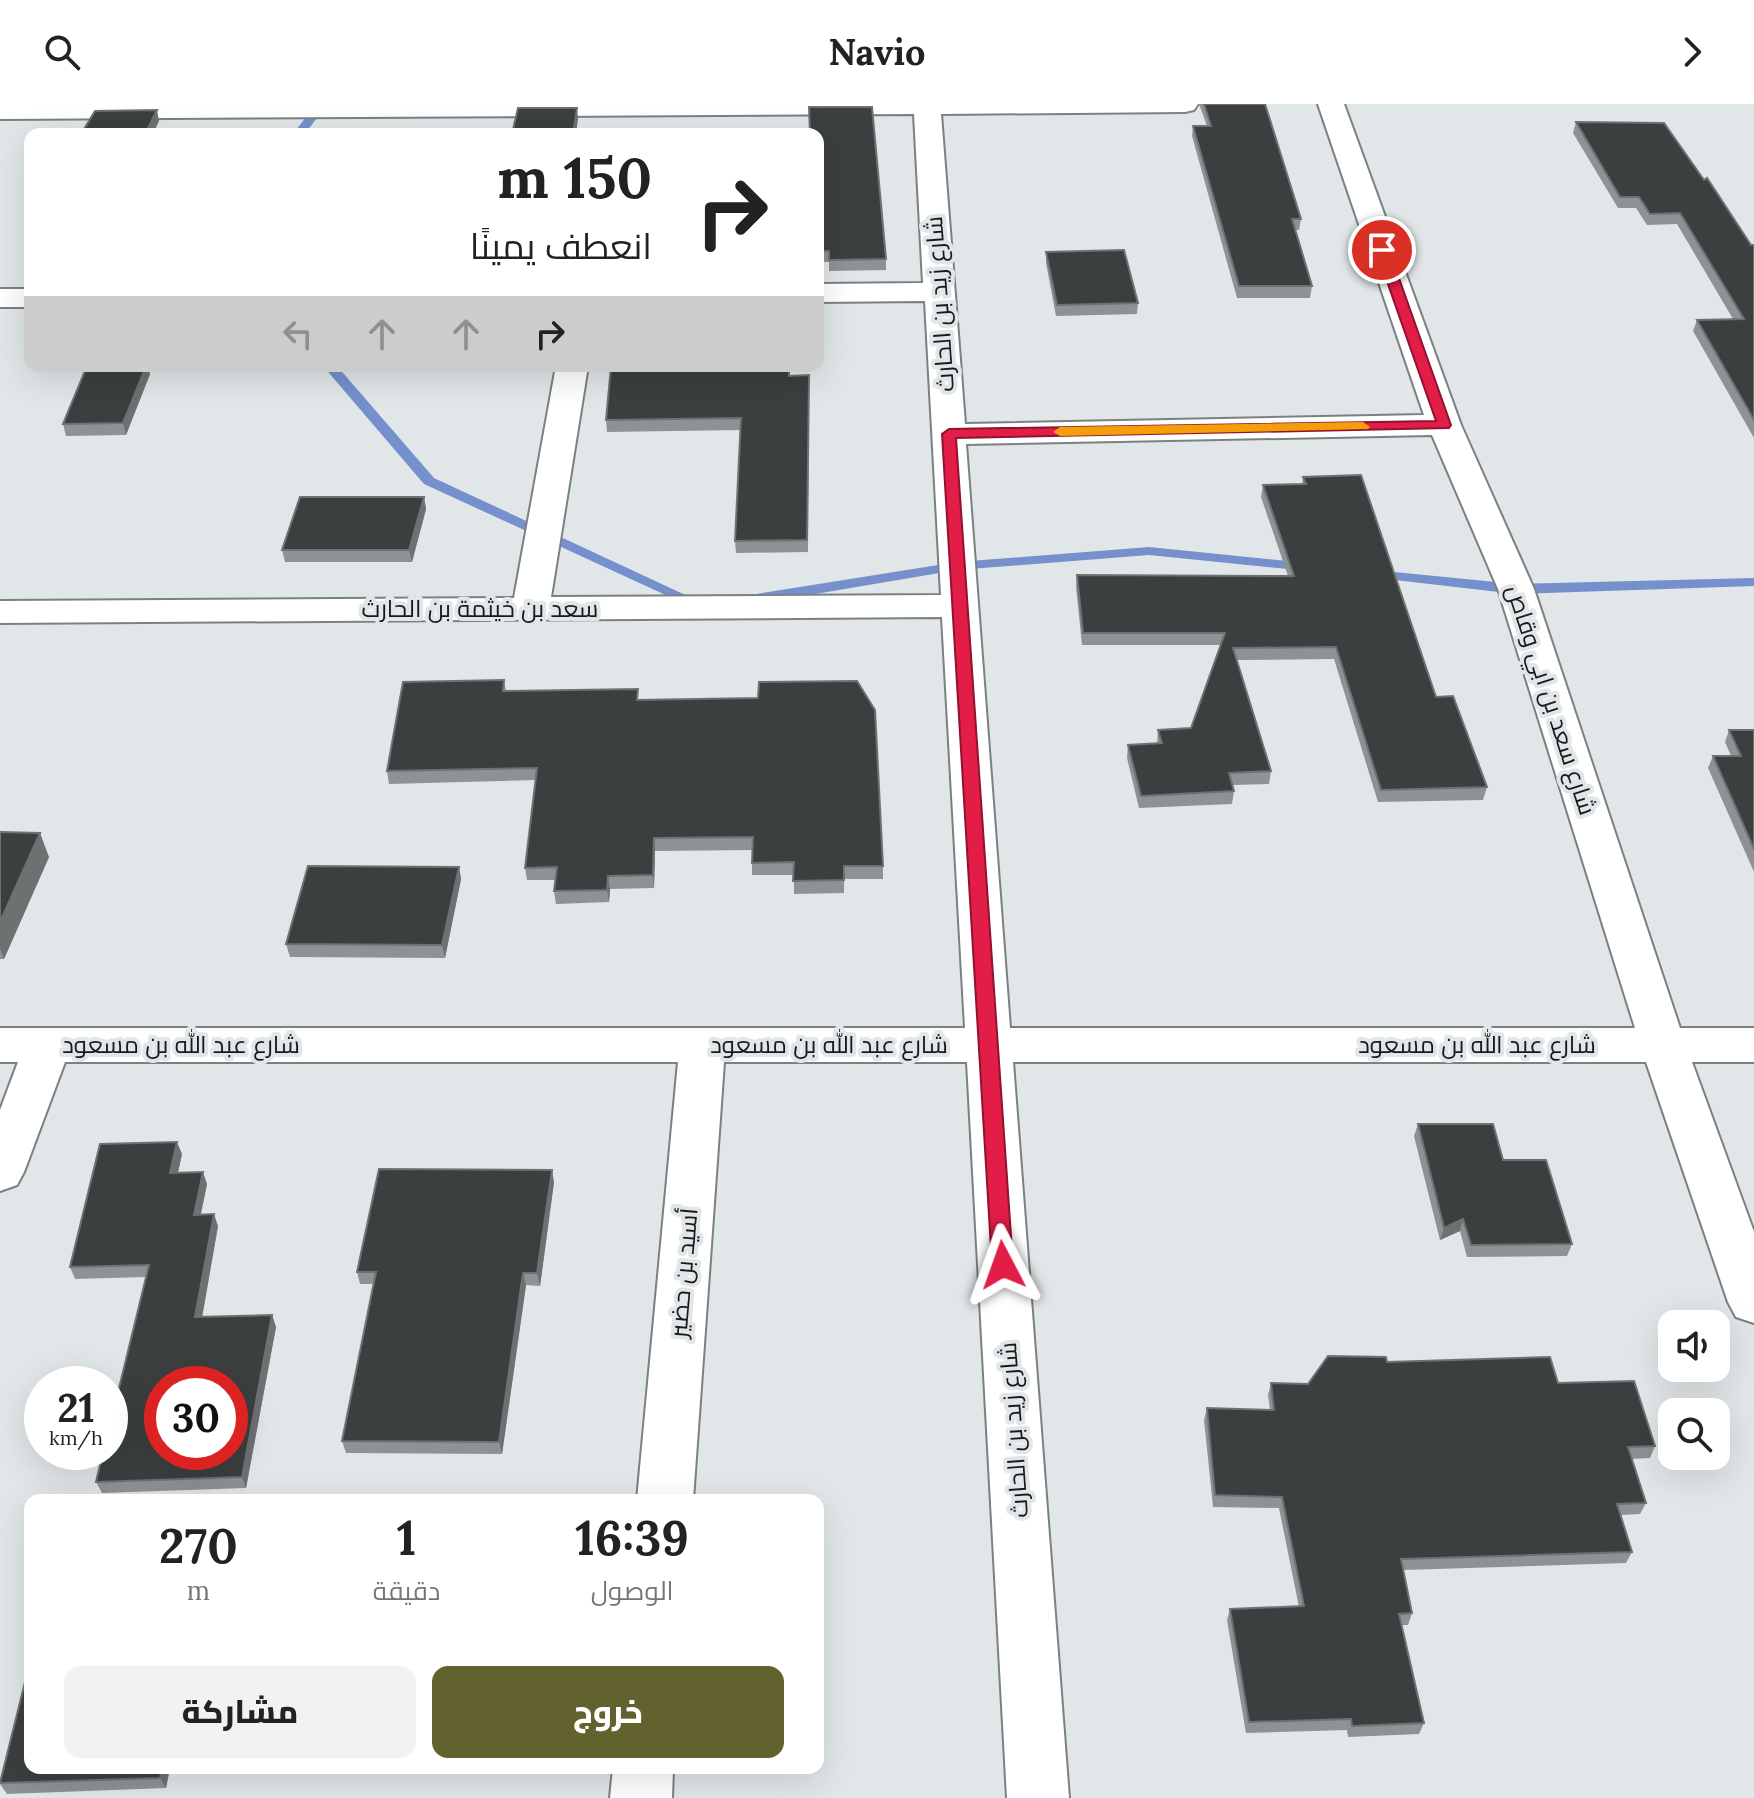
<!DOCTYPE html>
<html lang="ar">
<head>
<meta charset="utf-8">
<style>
	body { margin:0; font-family:Lora,Cairo,serif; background:#f2f2f2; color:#222; direction:rtl; height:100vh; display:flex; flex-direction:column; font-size:30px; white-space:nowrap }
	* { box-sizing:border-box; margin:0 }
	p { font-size:26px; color:#767676 }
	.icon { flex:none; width:44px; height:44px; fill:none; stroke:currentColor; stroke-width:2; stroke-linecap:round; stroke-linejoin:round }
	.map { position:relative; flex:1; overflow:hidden; direction:ltr }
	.side { position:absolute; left:24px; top:1390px; width:800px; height:280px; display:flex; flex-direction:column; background:#fff; border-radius:16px; box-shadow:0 8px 32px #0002; direction:rtl }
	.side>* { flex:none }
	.banner { position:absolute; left:24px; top:24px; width:800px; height:244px; border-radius:16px; box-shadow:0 8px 32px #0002; direction:rtl; background:#fff; color:#222; overflow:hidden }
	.fabs { position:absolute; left:1658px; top:1206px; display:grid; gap:16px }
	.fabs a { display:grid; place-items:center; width:72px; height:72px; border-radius:16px; background:#fff; box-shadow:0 8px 32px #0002; font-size:40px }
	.speed { position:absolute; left:24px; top:1262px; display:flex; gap:16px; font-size:40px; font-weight:700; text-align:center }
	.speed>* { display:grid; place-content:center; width:104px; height:104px; border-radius:50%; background:#fff; box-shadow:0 8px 32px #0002; line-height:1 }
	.speed small { font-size:20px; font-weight:400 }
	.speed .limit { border:12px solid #d22; background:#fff; color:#111 }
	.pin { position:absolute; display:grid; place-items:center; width:68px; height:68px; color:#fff; margin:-34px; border:4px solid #fff; border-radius:50%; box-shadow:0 2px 8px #0007 }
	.me { position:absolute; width:88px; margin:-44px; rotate:356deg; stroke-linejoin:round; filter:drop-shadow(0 0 6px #0008) }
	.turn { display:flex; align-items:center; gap:28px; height:168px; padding:0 40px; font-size:36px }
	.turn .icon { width:104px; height:104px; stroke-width:2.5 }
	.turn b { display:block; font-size:56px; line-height:68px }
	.lanes { display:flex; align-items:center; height:76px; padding:0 40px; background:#0003; justify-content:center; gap:40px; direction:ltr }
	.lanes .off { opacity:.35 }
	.eta { display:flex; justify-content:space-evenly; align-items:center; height:136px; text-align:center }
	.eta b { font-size:48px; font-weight:800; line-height:56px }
	.primary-button { display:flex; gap:16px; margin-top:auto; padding:16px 40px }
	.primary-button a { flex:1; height:92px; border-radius:16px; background:#62622f; color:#fff; font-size:32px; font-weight:800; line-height:92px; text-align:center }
	.primary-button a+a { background:#f2f2f2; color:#222 }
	header { display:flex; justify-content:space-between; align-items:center; height:104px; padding:0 40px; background:#fff; font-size:36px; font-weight:800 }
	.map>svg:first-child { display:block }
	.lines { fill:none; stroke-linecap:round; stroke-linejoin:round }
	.stream { fill:#7590cc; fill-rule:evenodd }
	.minor-casing { stroke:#7b8081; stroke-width:4 }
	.minor { fill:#fff; fill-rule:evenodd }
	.wall { fill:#8e9294 }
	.shaded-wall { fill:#6d7172 }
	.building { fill:#3b3f40; stroke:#6d7172; stroke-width:2; fill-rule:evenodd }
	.route { fill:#e11d48; stroke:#92132f; stroke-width:2 }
	.slow { fill:#f59e0b }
	.labels { text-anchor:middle; stroke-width:8; stroke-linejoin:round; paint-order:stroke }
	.street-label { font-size:24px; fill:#181a1a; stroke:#e1e6e8 }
</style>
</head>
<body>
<header><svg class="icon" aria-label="forward" viewBox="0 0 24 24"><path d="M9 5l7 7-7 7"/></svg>Navio<svg class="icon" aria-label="search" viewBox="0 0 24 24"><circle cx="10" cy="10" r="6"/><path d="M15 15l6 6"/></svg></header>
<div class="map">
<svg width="1754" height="1694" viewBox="0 0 1754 1694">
	<rect width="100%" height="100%" fill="#e1e6e8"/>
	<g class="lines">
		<g class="stream">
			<polygon points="316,0 327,0 305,30 293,30"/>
			<polygon points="323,262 337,262 434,374 709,502 706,505 696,505 424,380"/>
			<polygon points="1149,443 1308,459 1315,463 1308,467 1149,451 957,466 750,501 742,496 750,491 957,458"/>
			<polygon points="1374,466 1516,480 1754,474 1754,482 1516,490 1369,473 1367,470"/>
		</g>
		<g class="minor-casing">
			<g id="minor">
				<path d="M0,0H1198L1194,6L1185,8L941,10L965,320L1424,311L1318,0H1344L1461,321L1534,485L1680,924H1754V958H1692L1754,1128V1219L1736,1213L1728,1198L1646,958H1013L1069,1694H1007L967,958H724L693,1396H637L678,958H65L24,1068L17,1081L0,1087V1006L18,958H0V924H965L942,513L0,519V497L514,494L556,262H588L551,493L941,491L925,197L818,198V180L923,179L914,10L0,15ZM1432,331L1498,485L1635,924H1010L966,340Z"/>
				<rect x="0" y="185" width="30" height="18"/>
				<polygon points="613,1664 673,1664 672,1694 610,1694"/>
			</g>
		</g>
		<use href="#minor" class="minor"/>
	</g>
	<g class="wall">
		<polygon points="1199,0 1265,0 1301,115 1299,126 1295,126 1312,182 1310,194 1237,194 1192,32 1193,22 1207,22"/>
		<polygon points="1576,18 1751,141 1754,141 1754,334 1693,227 1697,216 1733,215 1677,120 1647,121 1636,104 1618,104 1573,29"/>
		<polygon points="818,30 886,155 886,166 829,167 829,158 818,158"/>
		<polygon points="1046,148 1138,199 1137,210 1056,212 1046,159"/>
		<polygon points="87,262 148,262 150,270 126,331 66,332 63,320"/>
		<polygon points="809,271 808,448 736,449 735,437 741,326 607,328 606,316 789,272"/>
		<polygon points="1303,373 1436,593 1487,683 1483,696 1378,698 1334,555 1237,556 1271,667 1269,680 1233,681 1234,687 1232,700 1139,704 1127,654 1128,641 1157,640 1158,626 1191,624 1220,541 1082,541 1076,483 1077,471 1288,472 1261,393 1263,381 1302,380"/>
		<polygon points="424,393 426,405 412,458 285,458 282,446"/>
		<polygon points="504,576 506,587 639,596 883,762 883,775 844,775 844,789 794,790 794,771 752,771 752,746 655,747 654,784 610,785 609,798 556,800 554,787 556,776 527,776 525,764 536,676 389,680 387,667"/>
		<polygon points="1729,626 1754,626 1754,768 1708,664 1713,652 1731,652 1725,638"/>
		<polygon points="0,728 49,753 4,855 0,855"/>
		<polygon points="459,763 461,775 445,854 290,853 286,840"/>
		<polygon points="1418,1020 1503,1056 1572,1140 1567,1152 1467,1153 1460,1127 1440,1136 1414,1032"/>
		<polygon points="182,1050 178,1069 207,1080 201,1110 218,1122 202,1213 272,1211 276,1223 246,1384 102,1389 96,1378 146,1173 75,1175 70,1163"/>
		<polygon points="554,1078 540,1182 526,1181 502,1350 346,1349 342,1337 374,1180 360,1180 357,1168"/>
		<polygon points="1387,1258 1558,1279 1655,1342 1650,1354 1631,1355 1646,1399 1640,1410 1621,1411 1632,1448 1626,1459 1403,1466 1412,1509 1408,1521 1401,1521 1424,1619 1419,1630 1348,1633 1347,1626 1246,1629 1227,1516 1230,1505 1299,1503 1279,1404 1213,1403 1204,1316 1207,1304 1270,1306 1268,1291 1271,1279 1308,1280"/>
		<polygon points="170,1664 166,1684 7,1690 0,1680"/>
	</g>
	<g class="shaded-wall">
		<polygon points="577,4 578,15 576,30 573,30"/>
		<polygon points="157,6 159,17 153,30 145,30"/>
		<polygon points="146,262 148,262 150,270 126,331 123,319"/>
		<polygon points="424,393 426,405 412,458 409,446"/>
		<polygon points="40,729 49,753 4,855 0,845 0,818"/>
		<polygon points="654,734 655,747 654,784 653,771"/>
		<polygon points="459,763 461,775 445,854 442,841"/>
		<polygon points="608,772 610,785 609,798 607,786"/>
		<polygon points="177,1038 182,1050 175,1081 170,1069"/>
		<polygon points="552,1066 554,1078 540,1182 537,1169"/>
		<polygon points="203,1068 207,1080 198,1123 194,1111"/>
		<polygon points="214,1110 218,1122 200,1225 195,1213"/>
		<polygon points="1463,1115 1460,1127 1440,1136 1444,1124"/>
		<polygon points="523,1169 526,1181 502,1350 499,1338"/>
		<polygon points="272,1211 276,1223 246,1384 242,1373"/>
		<polygon points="162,1664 170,1664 166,1684 160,1674"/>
	</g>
	<g class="building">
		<polygon points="1204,0 1265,0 1301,115 1292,115 1312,182 1239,182 1193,22 1211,22"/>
		<polygon points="809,3 872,3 886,155 829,156 829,147 818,147 818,30 810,30"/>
		<polygon points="518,4 577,4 573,30 512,30"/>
		<polygon points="157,6 145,30 81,30 95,7"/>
		<polygon points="1576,18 1664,19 1704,76 1707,74 1751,141 1754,141 1754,316 1697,216 1744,215 1680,109 1650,110 1639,93 1620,93"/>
		<polygon points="1124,146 1138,199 1057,201 1046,148"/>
		<polygon points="87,262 146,262 123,319 63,320"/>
		<polygon points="611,262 789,262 789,272 809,271 807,436 735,437 741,314 606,316"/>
		<polygon points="1361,371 1436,593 1453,592 1487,683 1381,686 1336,543 1233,544 1271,667 1229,669 1234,687 1141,692 1128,641 1162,639 1158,626 1191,624 1225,529 1083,529 1077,471 1294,472 1263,381 1306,380 1303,373"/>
		<polygon points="300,393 424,393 409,446 282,446"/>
		<polygon points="504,576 503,587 638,585 637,596 758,594 759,578 857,577 875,606 883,762 844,762 844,776 793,777 794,758 752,759 753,733 654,734 653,771 608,772 607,786 554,787 557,763 525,764 537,664 387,667 403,578"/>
		<polygon points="1729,626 1754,626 1754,745 1713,652 1741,652"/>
		<polygon points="0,728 40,729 0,818"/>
		<polygon points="308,762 459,763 442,841 286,840"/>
		<polygon points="1418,1020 1493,1020 1503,1056 1546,1056 1572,1140 1471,1141 1463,1115 1444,1124"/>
		<path d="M177,1038L170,1069L203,1068L194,1111L214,1110L195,1213L272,1211L242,1373L96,1378L103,1348H110V1321L149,1161L70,1163L100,1040ZM162,1280H230V1348H162Z"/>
		<polygon points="379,1065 552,1066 537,1169 523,1169 499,1338 342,1337 376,1168 357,1168"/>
		<polygon points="1328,1252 1386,1253 1387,1258 1550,1253 1558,1279 1634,1277 1655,1342 1628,1343 1646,1399 1617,1400 1632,1448 1401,1455 1412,1509 1399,1510 1424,1619 1352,1622 1351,1615 1249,1618 1230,1505 1304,1502 1282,1393 1215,1391 1207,1304 1274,1306 1271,1279 1308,1280"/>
		<polygon points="30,1558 30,1664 162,1664 160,1674 0,1679"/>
	</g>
	<polygon class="route" points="1382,142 1389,146 1451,321 1449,324 956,334 1013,1161 1010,1167 1003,1169 995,1167 992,1161 942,330 949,325 1436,317 1376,146"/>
	<polygon class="slow" points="1363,318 1370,323 1368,325 1060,332 1053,328 1060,323"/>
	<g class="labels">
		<g class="street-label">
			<text transform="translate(940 200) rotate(-94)" y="8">شارع زيد بن الحارث</text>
			<text x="480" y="513">سعد بن خيثمة بن الحارث</text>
			<text transform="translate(1551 596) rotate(72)" y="8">شارع سعد بن ابي وقاص</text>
			<text x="181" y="949">شارع عبد الله بن مسعود</text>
			<text x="829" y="949">شارع عبد الله بن مسعود</text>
			<text x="1477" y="949">شارع عبد الله بن مسعود</text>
			<text transform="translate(684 1169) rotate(-85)" y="8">أسيد بن حضير</text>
			<text transform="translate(1014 1326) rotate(-94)" y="8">شارع زيد بن الحارث</text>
		</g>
	</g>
</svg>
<div class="fabs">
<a><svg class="icon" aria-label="sound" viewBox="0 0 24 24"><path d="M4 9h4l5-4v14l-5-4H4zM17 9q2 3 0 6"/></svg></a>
<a><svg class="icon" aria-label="search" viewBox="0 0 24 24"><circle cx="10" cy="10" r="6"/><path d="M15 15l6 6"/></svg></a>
</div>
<div class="speed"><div>21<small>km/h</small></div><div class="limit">30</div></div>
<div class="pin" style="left:1382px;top:146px;background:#d93025"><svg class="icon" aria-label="arrive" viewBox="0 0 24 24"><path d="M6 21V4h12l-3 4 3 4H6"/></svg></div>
<svg class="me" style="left:1003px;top:1161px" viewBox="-20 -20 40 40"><path d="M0-17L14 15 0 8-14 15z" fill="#e11d48" stroke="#fff" stroke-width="4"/></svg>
<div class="banner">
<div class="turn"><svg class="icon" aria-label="right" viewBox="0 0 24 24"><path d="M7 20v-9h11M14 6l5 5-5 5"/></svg><div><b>150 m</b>انعطف يمينًا</div></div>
<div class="lanes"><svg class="icon off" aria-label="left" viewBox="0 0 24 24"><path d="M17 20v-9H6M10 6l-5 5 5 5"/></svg><svg class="icon off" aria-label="ahead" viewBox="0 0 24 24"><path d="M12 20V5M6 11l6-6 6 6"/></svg><svg class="icon off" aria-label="ahead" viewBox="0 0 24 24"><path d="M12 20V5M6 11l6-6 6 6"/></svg><svg class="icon" aria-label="right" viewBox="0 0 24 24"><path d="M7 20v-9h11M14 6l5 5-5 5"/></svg></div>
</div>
<section class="side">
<div class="eta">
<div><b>16:39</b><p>الوصول</p></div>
<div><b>1</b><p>دقيقة</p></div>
<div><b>270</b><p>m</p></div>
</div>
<div class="primary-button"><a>خروج</a><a>مشاركة</a></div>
</section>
</div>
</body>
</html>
